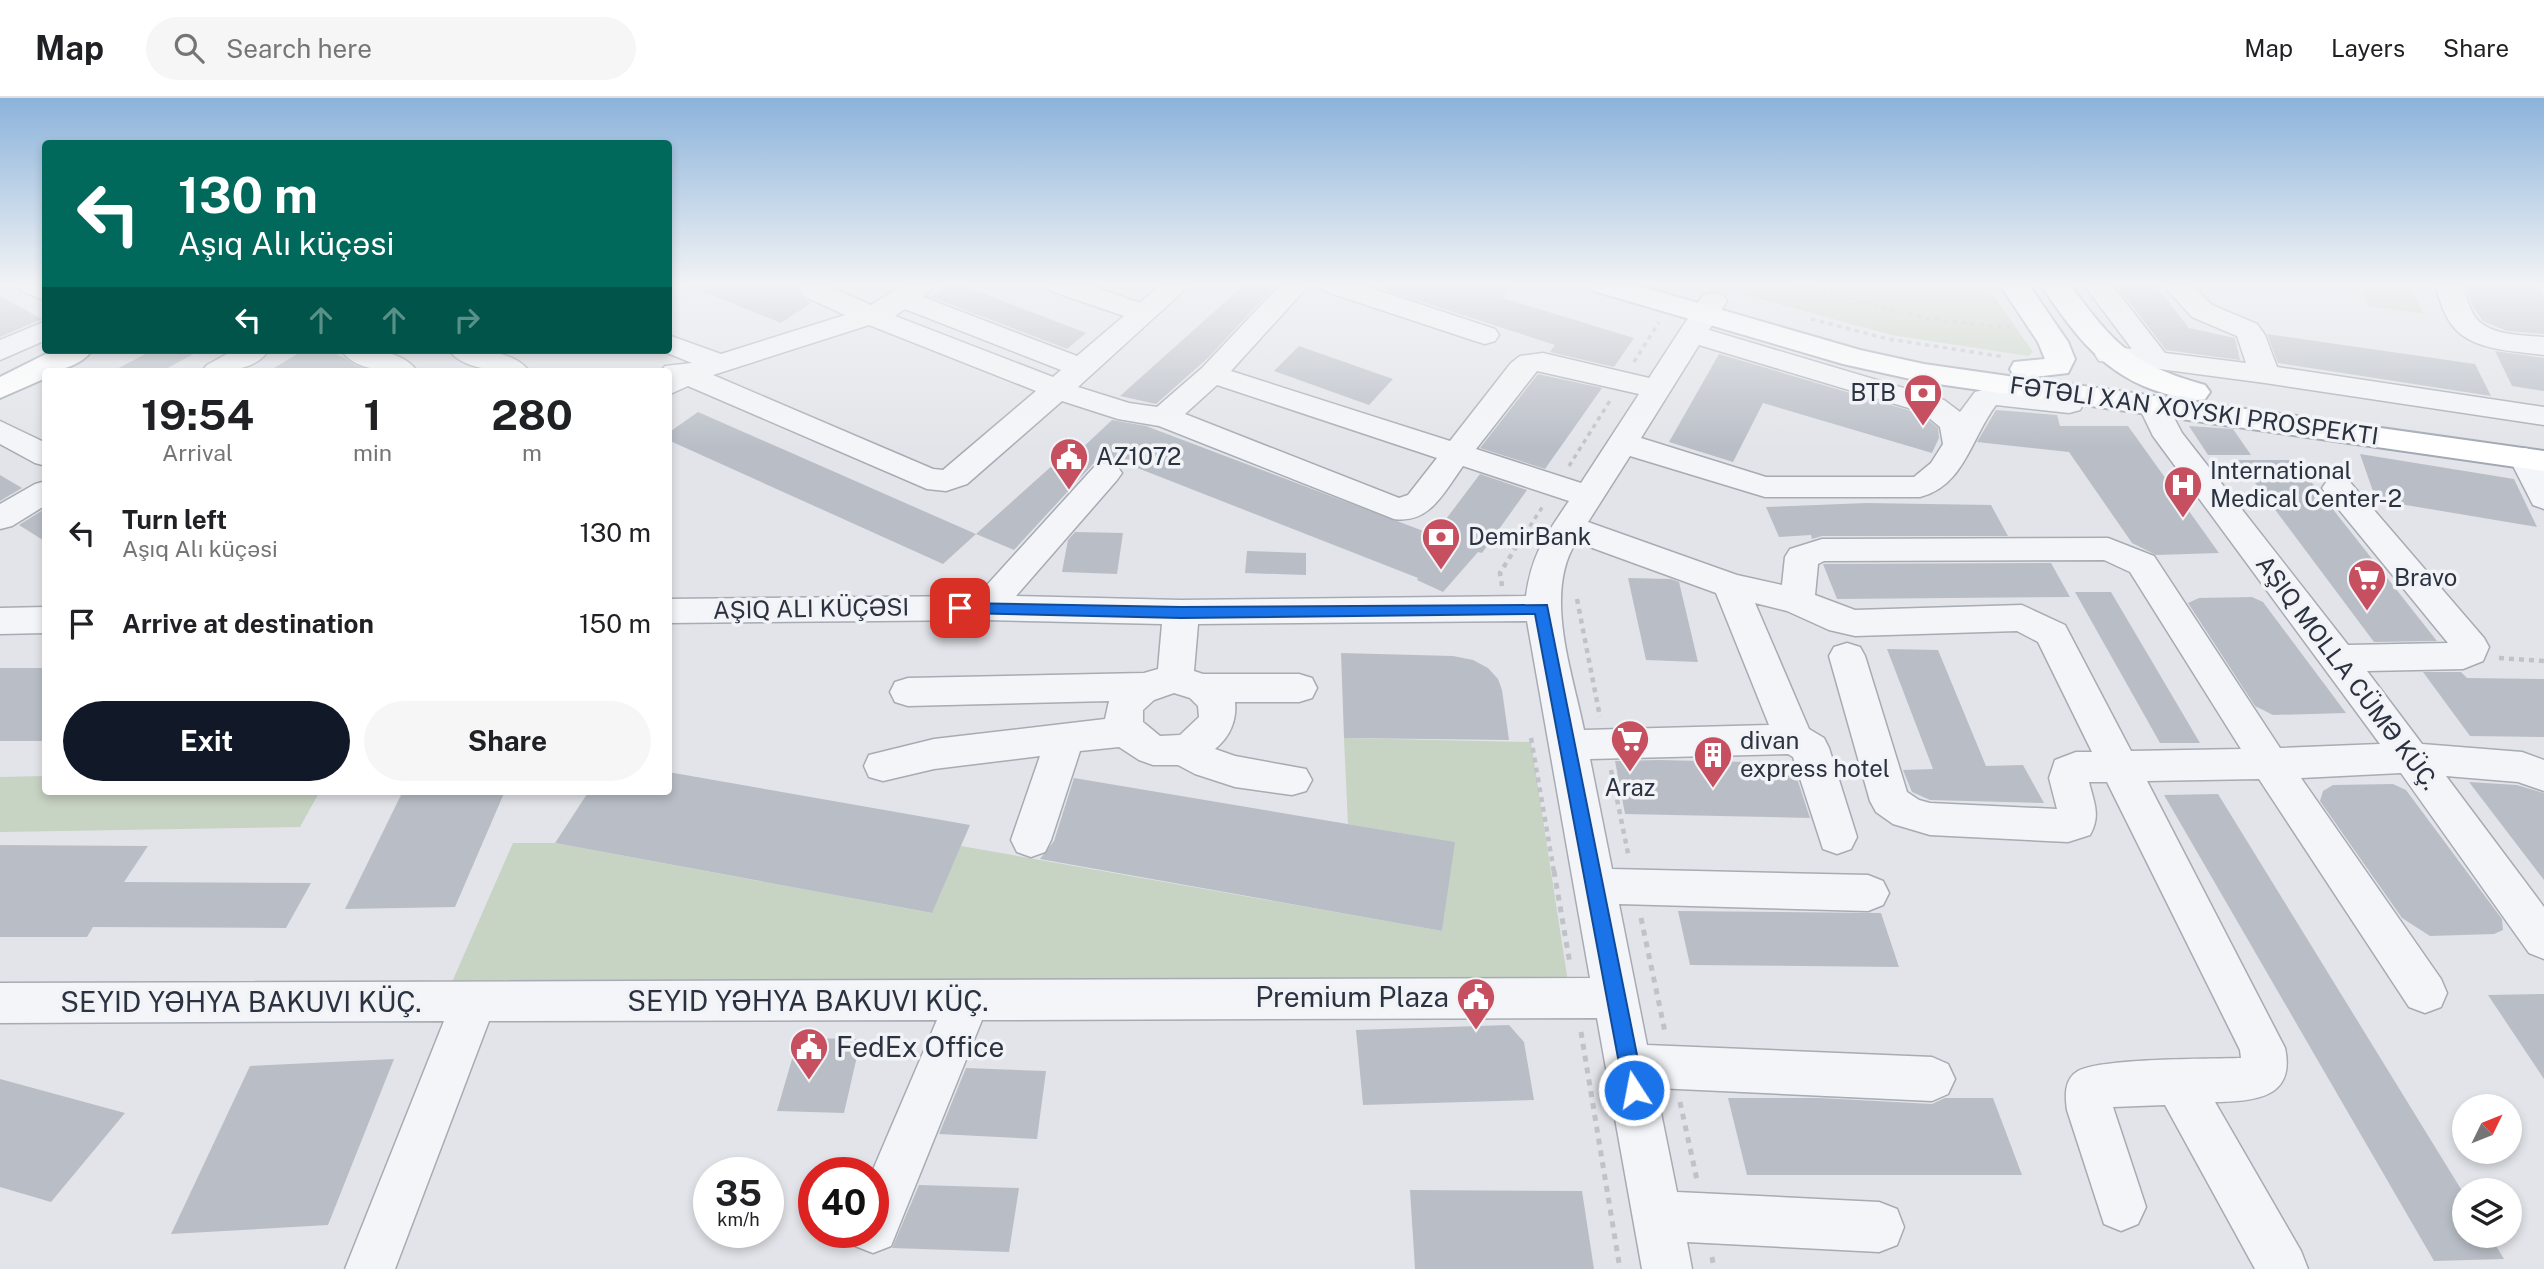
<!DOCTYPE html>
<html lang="en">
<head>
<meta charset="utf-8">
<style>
	body { margin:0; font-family:"Public Sans",sans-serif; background:#f6f6f6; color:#202124; height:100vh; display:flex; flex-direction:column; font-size:26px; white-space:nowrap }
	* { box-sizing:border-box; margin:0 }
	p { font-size:23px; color:#757577 }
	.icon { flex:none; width:38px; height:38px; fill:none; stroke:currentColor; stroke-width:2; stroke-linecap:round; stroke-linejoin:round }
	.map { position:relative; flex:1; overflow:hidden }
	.side { position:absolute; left:42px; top:270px; width:630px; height:427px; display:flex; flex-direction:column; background:#fff; border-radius:7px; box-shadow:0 4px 10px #0003 }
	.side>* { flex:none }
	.hud { position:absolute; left:42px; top:42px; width:630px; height:214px; border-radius:7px; box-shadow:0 4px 10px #0003; background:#00695c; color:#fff; overflow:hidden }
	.needle { width:46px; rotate:47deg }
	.fabs { position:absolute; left:2452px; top:996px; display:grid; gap:14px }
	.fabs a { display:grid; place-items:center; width:70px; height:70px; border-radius:50%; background:#fff; box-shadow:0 4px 10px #0003; font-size:35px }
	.speed { position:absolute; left:693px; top:1059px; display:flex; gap:14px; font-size:35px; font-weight:700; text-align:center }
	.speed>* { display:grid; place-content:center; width:91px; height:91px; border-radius:50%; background:#fff; box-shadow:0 4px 10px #0003; line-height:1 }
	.speed small { font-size:18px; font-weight:400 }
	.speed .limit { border:10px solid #d22; background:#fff; color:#111 }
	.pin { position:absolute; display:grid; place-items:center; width:60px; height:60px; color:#fff; margin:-30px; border-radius:14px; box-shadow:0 4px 10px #0006 }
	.me { position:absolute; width:77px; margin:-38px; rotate:349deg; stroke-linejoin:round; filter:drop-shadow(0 0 5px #0008) }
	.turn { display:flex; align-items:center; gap:24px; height:147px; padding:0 21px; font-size:32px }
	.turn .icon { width:91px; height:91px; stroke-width:2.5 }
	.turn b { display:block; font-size:49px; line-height:60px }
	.lanes { display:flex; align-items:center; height:66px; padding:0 21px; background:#0003; justify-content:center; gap:35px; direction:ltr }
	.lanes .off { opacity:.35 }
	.eta { display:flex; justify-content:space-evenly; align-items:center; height:119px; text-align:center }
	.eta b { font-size:42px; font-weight:700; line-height:49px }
	.button { display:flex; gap:14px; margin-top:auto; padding:14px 21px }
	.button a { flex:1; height:80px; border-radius:42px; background:#111827; color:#fff; font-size:28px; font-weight:700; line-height:80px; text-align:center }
	.button a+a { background:#f6f6f6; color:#202124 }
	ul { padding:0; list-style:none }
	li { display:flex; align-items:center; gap:21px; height:91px; padding:0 21px }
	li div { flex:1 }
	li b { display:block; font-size:26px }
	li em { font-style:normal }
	header { display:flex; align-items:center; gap:42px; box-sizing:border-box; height:98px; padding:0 35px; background:#fff; border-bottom:2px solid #e0e0e0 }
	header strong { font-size:33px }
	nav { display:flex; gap:38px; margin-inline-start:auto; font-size:24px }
	.search { width:490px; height:63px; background:#f6f6f6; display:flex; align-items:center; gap:18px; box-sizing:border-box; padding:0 24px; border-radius:38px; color:#757577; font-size:26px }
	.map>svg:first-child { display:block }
	.green { fill:#c7d3c3 }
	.building { fill:#b9bec6 }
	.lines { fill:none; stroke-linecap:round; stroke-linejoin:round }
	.minor-casing { stroke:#a7abb3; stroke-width:3 }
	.major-casing { stroke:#a2a9b4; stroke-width:4 }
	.path-far2 { stroke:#c0c2c8; stroke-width:3.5; stroke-dasharray:4.5 4.5; stroke-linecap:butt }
	.path-far1 { stroke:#c0c2c8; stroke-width:4.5; stroke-dasharray:5 5; stroke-linecap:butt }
	.path { stroke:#c0c2c8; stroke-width:5; stroke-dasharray:6 6; stroke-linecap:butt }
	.minor { fill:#f4f5f8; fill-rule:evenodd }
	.major { fill:#fff; fill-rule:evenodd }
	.route { fill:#1a73e8; stroke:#114b97; stroke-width:2 }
	.labels { text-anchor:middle; stroke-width:7; stroke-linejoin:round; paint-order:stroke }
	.poi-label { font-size:24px; fill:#2b3240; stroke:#f1f3f7; text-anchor:start }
	.street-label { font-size:24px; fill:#2b3240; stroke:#f1f3f7 }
	.near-poi-label { font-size:28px; fill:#2b3240; stroke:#f1f3f7; text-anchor:end }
	.near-street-label { font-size:28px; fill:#2b3240; stroke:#f1f3f7 }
</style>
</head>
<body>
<header>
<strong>Map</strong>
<div class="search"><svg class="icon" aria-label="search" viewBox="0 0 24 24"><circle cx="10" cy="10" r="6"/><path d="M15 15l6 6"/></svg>Search here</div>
<nav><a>Map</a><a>Layers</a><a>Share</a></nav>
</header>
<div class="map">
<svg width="2544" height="1171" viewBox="0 0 2544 1171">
	<rect width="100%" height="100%" fill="#e2e4e9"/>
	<g class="green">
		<polygon points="1710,187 1986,187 2033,254 2028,258 1891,237"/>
		<polygon points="2360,187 2410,187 2424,216 2368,208"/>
		<polygon points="1344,640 1531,644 1568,884 452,884 513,745 555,745 931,815 961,748 1442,833 1454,744 1348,726"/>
		<polygon points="45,678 46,693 320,693 300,729 0,734 0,679"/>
	</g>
	<g class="building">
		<polygon points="687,187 799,187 796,192 801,199 811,205 781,225"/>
		<polygon points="948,187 962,187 1086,235 1067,251 931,199"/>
		<polygon points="1244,187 1276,187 1209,259 1156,306 1120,298"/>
		<polygon points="1382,187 1513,187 1503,200 1634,240 1614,269 1550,254 1555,247 1382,191"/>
		<polygon points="2116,187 2155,187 2189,230 2235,240 2240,262 2166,252"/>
		<polygon points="2465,187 2537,187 2544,200 2544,236 2507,233 2483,223 2473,209"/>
		<polygon points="0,198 42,221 0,239"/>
		<polygon points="2267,236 2475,266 2491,298 2278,265"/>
		<polygon points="1299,248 1393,281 1369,307 1274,273"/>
		<polygon points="153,252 201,252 162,273 113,273"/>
		<polygon points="304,252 327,252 343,259 355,267 372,273 269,273"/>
		<polygon points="2495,253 2544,260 2544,293 2512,288"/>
		<polygon points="1719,256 1921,316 1938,330 1939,340 1932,355 1763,305 1733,364 1669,344"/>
		<polygon points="1538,276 1602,290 1545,371 1480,350"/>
		<polygon points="1996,312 2057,317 2060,328 2128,328 2219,455 2156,457 2132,445 2069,354 1977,344"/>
		<polygon points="698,314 976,436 943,466 668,342 668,335"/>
		<polygon points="1112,322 1146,328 1434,437 1480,376 1527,392 1482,455 1478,454 1443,494 1417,482 1418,480 1112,360 1093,366 1014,452 976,436 1054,366 1062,369"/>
		<polygon points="2189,328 2233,331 2251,357 2208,357"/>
		<polygon points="2360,356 2514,381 2537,429 2376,402"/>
		<polygon points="2238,362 2294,362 2437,543 2374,544"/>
		<polygon points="0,377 22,390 0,403"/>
		<polygon points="1867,405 1991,407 2008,438 1822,438 1812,441 1811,437 1779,439 1766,409"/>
		<polygon points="46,410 46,444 19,427"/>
		<polygon points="1075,434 1123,435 1117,476 1062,474 1068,442"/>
		<polygon points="1247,453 1306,455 1306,477 1245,475"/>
		<polygon points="2051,465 2070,499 1837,501 1823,466"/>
		<polygon points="1628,480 1671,481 1679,484 1698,564 1646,562"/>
		<polygon points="2075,494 2111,494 2200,645 2160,645"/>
		<polygon points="2252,499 2263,504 2346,615 2273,617 2255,608 2188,505 2199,500"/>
		<polygon points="1887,551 1938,552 1986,668 2023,667 2044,705 1930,702 1912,694 1903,672 1933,671"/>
		<polygon points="1341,555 1453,558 1473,562 1488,570 1498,581 1502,592 1509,642 1344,640"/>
		<rect x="0" y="570" width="46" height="73"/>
		<polygon points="2423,574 2461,574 2467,580 2544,581 2544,639 2470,638"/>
		<polygon points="1659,662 1792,665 1810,720 1625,716 1615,663"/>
		<polygon points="668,674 970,727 932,815 555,745 589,693 668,693"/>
		<polygon points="1074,680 1455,744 1442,833 1040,761 1054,743"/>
		<polygon points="2469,684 2517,687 2544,695 2544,782"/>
		<polygon points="2393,686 2406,692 2502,821 2503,832 2494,836 2430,838 2402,820 2320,703 2323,693 2333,687"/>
		<polygon points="403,693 505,693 455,809 345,811"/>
		<polygon points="2218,696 2464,1096 2464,1138 2490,1138 2504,1161 2434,1163 2164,697"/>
		<polygon points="0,747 148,748 124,784 311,785 286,830 93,829 87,839 0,839"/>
		<polygon points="1678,813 1881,815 1899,869 1690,867"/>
		<polygon points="2544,896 2544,981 2488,897"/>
		<polygon points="1509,927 1524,944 1534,1002 1363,1007 1356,932"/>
		<polygon points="798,940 861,941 844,1015 777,1013"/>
		<polygon points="394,961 328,1127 171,1136 250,968"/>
		<polygon points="966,970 1046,973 1037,1041 939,1036"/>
		<polygon points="0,981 125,1015 51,1104 0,1089"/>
		<polygon points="1728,1000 1820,1000 1932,1006 1945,1000 1993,1000 2022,1077 1747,1077"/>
		<polygon points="919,1087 1019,1090 1009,1154 892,1150"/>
		<polygon points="1410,1092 1582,1093 1594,1171 1415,1171"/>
	</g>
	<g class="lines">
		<g class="minor-casing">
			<g id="minor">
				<polygon points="19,187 46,187 46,203 22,193"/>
				<path d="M803,187H825L871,207L903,187H935L923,199L1077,258L1124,218L1051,193L1048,187H1089L1140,205L1160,187H1190L1078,289L1129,305L1157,309L1202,270L1280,187H1309L1231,273L1450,343L1511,265L1520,258L1543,255L1649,280L1703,197L1713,195L1723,197L1727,203L1709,232L1944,302L1960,314L1975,294L1994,289L2054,297L2058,290L2069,287L2080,290C2085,298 2085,304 2080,312L2069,315L1996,307C1971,340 1964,388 1920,399H1765L1630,358L1588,424L1737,477L1782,487L1785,459L1790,451L1822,441L2108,440L2154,458L2280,650L2380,646L2153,338L2138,307L2142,301L2153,298L2164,301L2182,335L2348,547L2448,545L2327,397L2322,390L2327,383L2338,380L2349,383L2484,540L2489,549L2483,563L2463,571L2367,573L2422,646L2522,654L2544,662V693L2518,684L2446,678L2544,809V861L2529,855L2401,675L2301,680L2441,881L2447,895L2441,909L2425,915L2409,909L2259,681L2147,683L2285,950C2296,1001 2253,1003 2215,1004L2301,1153L2308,1171H2255L2165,1007L2113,1009L2146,1109L2138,1126L2121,1133L2104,1126L2067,1012C2065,998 2064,981 2078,973C2101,960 2209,961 2241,960L2240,952L2107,684H2089C2094,705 2101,717 2090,737L2068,744L1930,737L1893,726L1876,714L1870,703L1829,558L1834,549L1847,545L1860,549L1865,558L1907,694L1919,702L1930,705L2057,711L2049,680L2055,662L2076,654H2092L2038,544L2017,533L1855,538L1829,532L1787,513L1755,505L1809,631L1824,640L1829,650L1857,739L1851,751L1837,756L1823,751L1793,659L1788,656L1590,661L1612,771L1868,777L1883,783L1889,795L1883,807L1868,813L1619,806L1647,947L1932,959L1948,966L1955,981L1948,996L1932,1003L1656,990L1677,1094L1879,1104L1897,1111L1904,1129L1897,1147L1879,1154L1687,1144L1692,1171H1642L1597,920L982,922L891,1148L873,1155L855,1148L850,1134H873L872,1074L937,922L489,923L395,1171H345L444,923L0,925V885L1590,880L1527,523L1198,526L1194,573L1203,576H1299L1312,580L1317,590L1312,600L1299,604H1235C1237,622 1230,639 1215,651L1235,658L1306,671L1312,682L1306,693L1292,697L1235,689L1195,676L1178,667H1153L1139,662L1119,649L1080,653L1051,742L1045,754L1031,759L1017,754L1011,742L1040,658L934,671L883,683L869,679L864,668L869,657L934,641L1105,621L1109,603L908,608L895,604L890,594L895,584L908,580L1144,575L1158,571L1162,526L986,522L668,525V501L977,498L1095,368L1106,365L1117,368L1122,375L1117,382L1016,498L1181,502L1526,498C1532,455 1546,437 1569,403L1463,368C1444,394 1430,426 1394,421L1159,328L1118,321L1062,303L967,386L946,393L927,391L688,288L668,297V273H661L665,268L692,265L660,252H668V237L721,256L845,217L803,198L799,192ZM905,211L1061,272L1053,279L895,218ZM869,227L1036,293L943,372L933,371L713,277ZM1699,247L1922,314L1940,329L1943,346L1931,365L1914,379H1766L1641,340ZM1537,273L1639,296L1581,385L1476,351ZM1217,287L1437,360L1408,397L1399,400L1185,316ZM1576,444L1716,495L1769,627L1584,632C1573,576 1543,496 1576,444ZM2104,462L2130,474L2241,651L2131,653L2065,527L2022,507L1855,512L1815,497L1818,466L1824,463ZM1174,595L1190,600L1198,608L1199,619L1180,637L1160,638L1143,624V612L1154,602Z"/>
				<polygon points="1321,187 1362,187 1495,231 1499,237 1495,243 1485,246 1475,243 1324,193"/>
				<polygon points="2084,187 2112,187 2165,255 2246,265 2237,238 2192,219 2163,187 2192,187 2212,207 2257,226 2265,237 2277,269 2544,309 2544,327 2265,285 2099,263 2095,257 2099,251 2109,248 2132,251"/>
				<path d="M2435,187H2462C2466,197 2469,210 2475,219C2489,238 2523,237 2544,239V257C2515,253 2471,253 2452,227C2443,216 2440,201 2435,187Z"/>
				<polygon points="46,223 46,242 0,262 0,242"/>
				<path d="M234,252H269C254,274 226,273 202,273L207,267Z"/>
				<path d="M341,252C365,252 401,250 417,273C392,273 356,275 341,252Z"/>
				<path d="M449,252C473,252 513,251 529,273C505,273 464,274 449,252Z"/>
				<polygon points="0,323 46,345 46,368 35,365 0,346"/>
				<polygon points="2525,350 2536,353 2544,367 2544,411 2533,407 2509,360 2514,353"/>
				<polygon points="46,383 46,407 12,428 0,431 0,406 35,386"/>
				<polygon points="46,509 46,535 0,536 0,510"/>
			</g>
		</g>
		<g class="major-casing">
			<g id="major">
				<polygon points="1590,187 1636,187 1860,252 1924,266 2022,280 2014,278 2010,271 2014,264 2045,261 2038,244 2000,187 2029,187 2068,244 2075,261 2068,275 2026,280 2544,353 2544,373 1924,284 1843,266 1594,193"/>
				<path d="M2041,187H2070C2115,247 2131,266 2205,287L2210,294L2205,301C2190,304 2178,299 2163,295C2103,277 2075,237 2041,187Z"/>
				<path d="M54,252H92C83,266 62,273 46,273V280L0,300V279Z"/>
			</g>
		</g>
		<g class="path-far2">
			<polyline points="1795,187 1929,221 2013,230"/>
			<polyline points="1811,221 1888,241 2005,259"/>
			<polyline points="1634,264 1659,224"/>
			<polyline points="1569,368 1611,301"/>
			<polyline points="1515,451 1543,408"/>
		</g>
		<g class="path-far1">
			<polyline points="1502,488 1500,475 1516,449"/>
			<polyline points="1577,501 1600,619"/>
			<polyline points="2499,560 2544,563"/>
			<polyline points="1531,640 1554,774"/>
			<polyline points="1611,672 1629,760"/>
		</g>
		<g class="path">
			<polyline points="1554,773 1570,866"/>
			<polyline points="1641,820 1665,934"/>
			<polyline points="1581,934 1620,1171"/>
			<polyline points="1680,1004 1697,1082"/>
			<polyline points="1712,1159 1714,1171"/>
		</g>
		<use href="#minor" class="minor"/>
		<use href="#major" class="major"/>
	</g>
	<linearGradient id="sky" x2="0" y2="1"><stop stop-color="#8bb3db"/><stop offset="0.53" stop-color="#f2f3f5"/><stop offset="1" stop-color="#f2f3f5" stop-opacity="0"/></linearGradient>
	<rect width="2544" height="351" fill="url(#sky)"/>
	<polygon class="route" points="960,505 1181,509 1547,507 1644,992 1641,999 1634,1002 1627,999 1624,992 1535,516 1181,520 960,515 952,510"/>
	<defs>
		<g id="bank-pin" transform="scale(2.0125)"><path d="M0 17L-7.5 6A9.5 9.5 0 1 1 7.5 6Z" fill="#c64f60" stroke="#f1f3f7"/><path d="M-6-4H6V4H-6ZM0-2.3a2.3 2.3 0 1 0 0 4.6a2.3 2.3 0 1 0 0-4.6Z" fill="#fff"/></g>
		<g id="civic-pin" transform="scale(2.0125)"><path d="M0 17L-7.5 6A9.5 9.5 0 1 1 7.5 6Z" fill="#c64f60" stroke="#f1f3f7"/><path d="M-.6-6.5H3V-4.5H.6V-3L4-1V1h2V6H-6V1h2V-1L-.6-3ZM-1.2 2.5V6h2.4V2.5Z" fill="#fff"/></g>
		<g id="hospital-pin" transform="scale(2.0125)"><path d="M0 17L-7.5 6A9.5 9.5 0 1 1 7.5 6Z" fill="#c64f60" stroke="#f1f3f7"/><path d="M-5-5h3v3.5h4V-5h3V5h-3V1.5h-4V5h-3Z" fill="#fff"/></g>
		<g id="supermarket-pin" transform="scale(2.0125)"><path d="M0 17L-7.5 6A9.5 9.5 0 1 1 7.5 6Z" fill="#c64f60" stroke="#f1f3f7"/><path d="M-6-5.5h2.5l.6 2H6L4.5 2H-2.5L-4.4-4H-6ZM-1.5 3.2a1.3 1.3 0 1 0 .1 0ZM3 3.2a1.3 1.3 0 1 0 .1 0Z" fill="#fff"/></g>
		<g id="building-pin" transform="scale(2.0125)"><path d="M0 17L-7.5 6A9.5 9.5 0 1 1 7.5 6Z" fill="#c64f60" stroke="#f1f3f7"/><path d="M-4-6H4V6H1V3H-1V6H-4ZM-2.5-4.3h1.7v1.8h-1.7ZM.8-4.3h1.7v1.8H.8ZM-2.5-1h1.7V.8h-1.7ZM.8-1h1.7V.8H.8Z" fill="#fff"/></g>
	</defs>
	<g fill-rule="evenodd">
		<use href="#bank-pin" x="1923" y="295"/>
		<use href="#civic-pin" x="1069" y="359"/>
		<use href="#hospital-pin" x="2183" y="387"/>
		<use href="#bank-pin" x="1441" y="439"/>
		<use href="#supermarket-pin" x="2367" y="480"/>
		<use href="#supermarket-pin" x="1630" y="641"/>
		<use href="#building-pin" x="1713" y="657"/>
		<use href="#civic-pin" x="1476" y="899"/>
		<use href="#civic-pin" x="809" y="949"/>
	</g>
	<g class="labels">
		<g class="poi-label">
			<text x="1896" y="303" text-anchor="end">BTB</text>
			<text x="1096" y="367">AZ1072</text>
			<text x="2210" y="381">International<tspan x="2210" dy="28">Medical Center-2</tspan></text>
			<text x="1468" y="447">DemirBank</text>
			<text x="2394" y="488">Bravo</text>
			<text x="1740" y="651">divan<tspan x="1740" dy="28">express hotel</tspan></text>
			<text x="1630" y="698" text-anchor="middle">Araz</text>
		</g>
		<g class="street-label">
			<text transform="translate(2194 313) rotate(8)" y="8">FƏTƏLI XAN XOYSKI PROSPEKTI</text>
			<text transform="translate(811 511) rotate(-1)" y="8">AŞIQ ALI KÜÇƏSI</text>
			<text transform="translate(2347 575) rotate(53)" y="8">AŞIQ MOLLA CÜMƏ KÜÇ.</text>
		</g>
		<g class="near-poi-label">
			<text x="1449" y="909">Premium Plaza</text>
			<text x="836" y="959" text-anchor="start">FedEx Office</text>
		</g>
		<g class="near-street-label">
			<text x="808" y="913">SEYID YƏHYA BAKUVI KÜÇ.</text>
			<text x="241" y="914">SEYID YƏHYA BAKUVI KÜÇ.</text>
		</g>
	</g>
</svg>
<div class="fabs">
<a><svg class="needle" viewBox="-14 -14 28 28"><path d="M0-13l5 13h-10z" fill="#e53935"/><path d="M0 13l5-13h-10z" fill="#757577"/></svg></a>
<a><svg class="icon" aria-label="layers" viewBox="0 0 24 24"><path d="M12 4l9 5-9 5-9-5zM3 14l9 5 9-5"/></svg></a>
</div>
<div class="speed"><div>35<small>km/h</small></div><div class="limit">40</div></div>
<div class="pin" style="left:960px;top:510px;background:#d93025"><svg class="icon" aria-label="arrive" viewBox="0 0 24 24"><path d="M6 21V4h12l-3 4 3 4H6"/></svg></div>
<svg class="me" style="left:1634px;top:992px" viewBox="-20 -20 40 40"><circle r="17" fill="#1a73e8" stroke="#fff" stroke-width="3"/><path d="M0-11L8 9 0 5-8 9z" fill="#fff"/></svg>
<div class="hud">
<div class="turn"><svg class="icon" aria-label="left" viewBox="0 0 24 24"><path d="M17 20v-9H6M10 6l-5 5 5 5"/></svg><div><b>130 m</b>Aşıq Alı küçəsi</div></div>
<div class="lanes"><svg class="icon" aria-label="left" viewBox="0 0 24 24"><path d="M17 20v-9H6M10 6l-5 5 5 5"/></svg><svg class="icon off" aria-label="ahead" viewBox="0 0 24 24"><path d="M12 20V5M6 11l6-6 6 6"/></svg><svg class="icon off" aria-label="ahead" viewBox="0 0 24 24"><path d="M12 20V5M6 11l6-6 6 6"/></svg><svg class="icon off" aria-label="right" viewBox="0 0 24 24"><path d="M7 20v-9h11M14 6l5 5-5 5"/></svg></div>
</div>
<section class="side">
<div class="eta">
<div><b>19:54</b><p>Arrival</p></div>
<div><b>1</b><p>min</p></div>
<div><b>280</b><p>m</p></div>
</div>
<ul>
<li><svg class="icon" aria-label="left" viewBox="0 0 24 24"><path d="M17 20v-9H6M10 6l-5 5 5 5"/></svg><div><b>Turn left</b><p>Aşıq Alı küçəsi</p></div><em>130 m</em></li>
<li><svg class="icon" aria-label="arrive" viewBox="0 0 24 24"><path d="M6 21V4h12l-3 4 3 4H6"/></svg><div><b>Arrive at destination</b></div><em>150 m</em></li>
</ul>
<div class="button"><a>Exit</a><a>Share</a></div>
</section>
</div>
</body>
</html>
